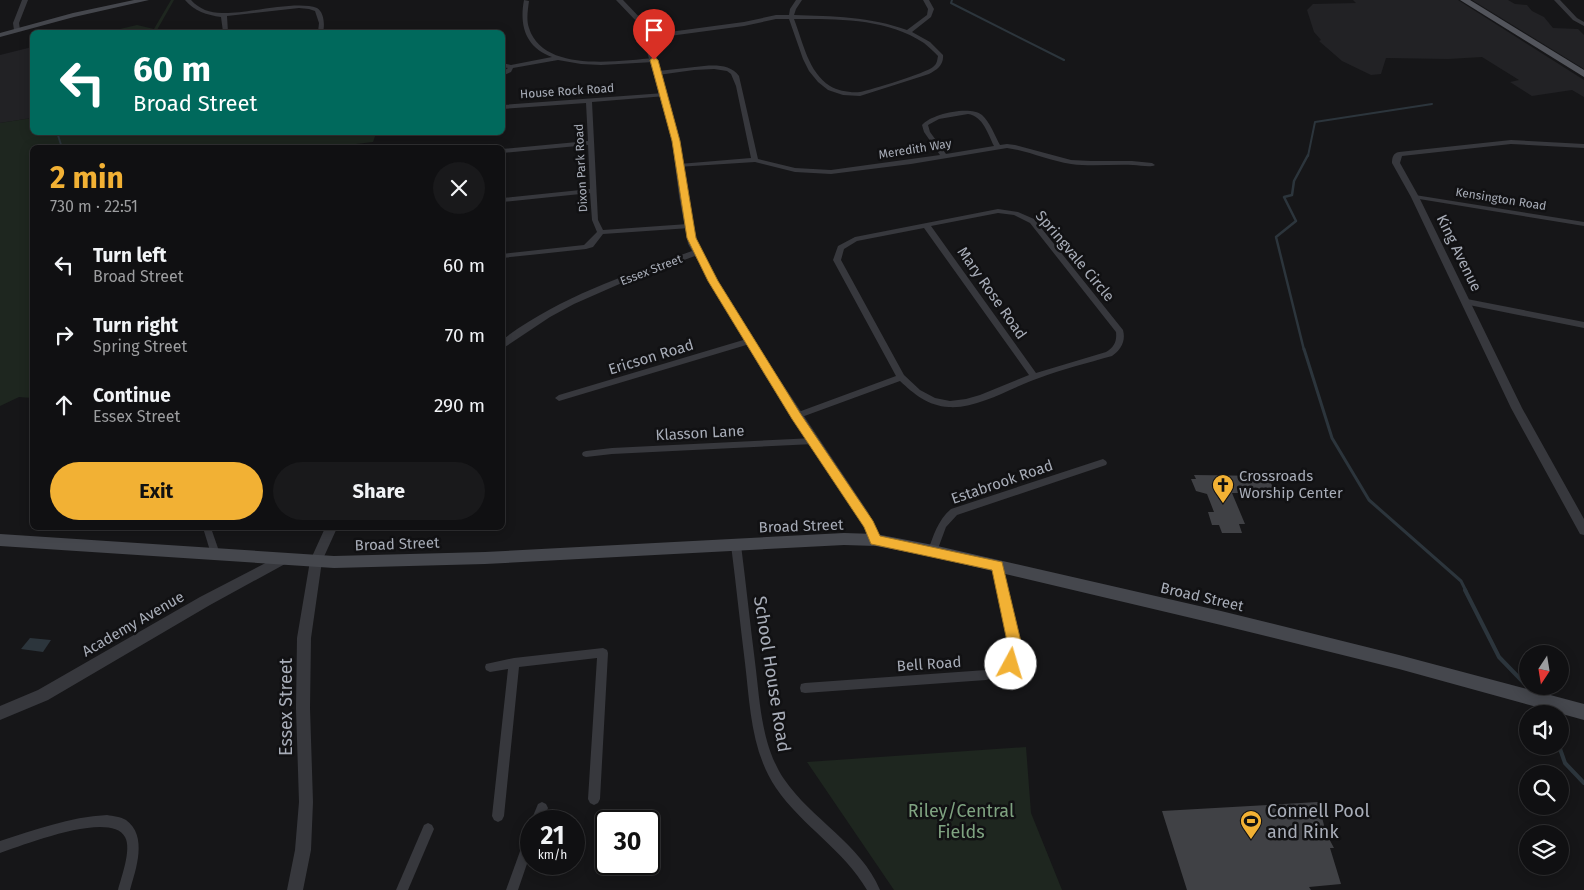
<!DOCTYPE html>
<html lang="en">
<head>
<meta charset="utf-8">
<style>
	body { margin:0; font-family:"Fira Sans",sans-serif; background:#19191b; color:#f1f3f6; height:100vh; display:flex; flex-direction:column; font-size:19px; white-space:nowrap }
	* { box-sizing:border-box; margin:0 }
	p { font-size:16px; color:#9c9d9f }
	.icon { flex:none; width:28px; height:28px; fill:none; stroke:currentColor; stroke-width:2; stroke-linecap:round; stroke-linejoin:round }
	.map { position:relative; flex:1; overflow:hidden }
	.drawer { position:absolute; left:30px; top:145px; width:475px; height:385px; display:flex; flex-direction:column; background:#101012; border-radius:8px; box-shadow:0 2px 12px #0003,0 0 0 1px #303032 }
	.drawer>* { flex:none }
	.banner { position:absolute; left:30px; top:30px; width:475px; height:105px; border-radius:8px; box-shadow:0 2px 12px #0003,0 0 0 1px #303032; background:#00695c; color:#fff; overflow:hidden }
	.needle { width:32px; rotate:192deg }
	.controls { position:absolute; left:1519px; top:645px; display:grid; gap:10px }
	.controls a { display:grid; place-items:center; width:50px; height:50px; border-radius:50%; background:#101012; box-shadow:0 2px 12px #0003,0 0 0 1px #303032; font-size:25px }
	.speed { position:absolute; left:520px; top:810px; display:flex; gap:10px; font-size:25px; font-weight:700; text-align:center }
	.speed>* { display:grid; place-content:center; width:65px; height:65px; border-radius:50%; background:#101012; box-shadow:0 2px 12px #0003,0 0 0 1px #303032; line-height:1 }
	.speed small { font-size:12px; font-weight:400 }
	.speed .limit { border:2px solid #111; border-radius:8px; background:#fff; color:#111 }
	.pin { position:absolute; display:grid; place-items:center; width:42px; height:42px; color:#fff; margin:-51px -21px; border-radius:50% 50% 50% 0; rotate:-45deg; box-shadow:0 0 5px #0007 }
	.pin .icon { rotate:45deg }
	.me { position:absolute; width:55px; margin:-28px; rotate:6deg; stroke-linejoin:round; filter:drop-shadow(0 0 4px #0008) }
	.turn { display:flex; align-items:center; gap:18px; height:105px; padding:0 20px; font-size:22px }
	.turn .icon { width:65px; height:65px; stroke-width:2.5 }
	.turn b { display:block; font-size:35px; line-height:42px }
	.round { display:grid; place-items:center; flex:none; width:52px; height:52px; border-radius:26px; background:#19191b }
	.head { display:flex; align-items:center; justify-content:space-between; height:85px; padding:0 20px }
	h1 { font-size:30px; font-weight:700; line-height:38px; color:#f2b134 }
	.cta { display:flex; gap:10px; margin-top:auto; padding:10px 20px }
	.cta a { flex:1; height:58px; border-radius:30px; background:#f2b134; color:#111; font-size:20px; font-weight:700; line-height:58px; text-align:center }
	.cta a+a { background:#19191b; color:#f1f3f6 }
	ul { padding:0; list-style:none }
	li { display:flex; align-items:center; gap:15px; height:70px; padding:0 20px }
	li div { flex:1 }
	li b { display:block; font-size:19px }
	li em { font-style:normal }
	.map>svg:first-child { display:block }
	.built { fill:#222225 }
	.green { fill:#1e261f }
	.water { fill:#2c353c }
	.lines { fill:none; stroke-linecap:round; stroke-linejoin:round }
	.stream-far3 { stroke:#2c353c; stroke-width:2 }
	.stream-far2 { stroke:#2c353c; stroke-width:2.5 }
	.stream-far1 { stroke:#2c353c; stroke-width:3 }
	.stream { stroke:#2c353c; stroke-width:4 }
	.building { fill:#404145 }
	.minor { fill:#37383d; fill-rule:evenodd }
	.tertiary { fill:#37383d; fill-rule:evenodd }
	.secondary { fill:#45474d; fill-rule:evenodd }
	.primary { fill:#53555c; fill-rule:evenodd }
	.route { fill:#f2b134; stroke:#9d7322 }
	.labels { text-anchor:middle; stroke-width:5; stroke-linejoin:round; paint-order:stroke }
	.far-street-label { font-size:12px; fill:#a8adb8; stroke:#111113 }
	.street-label { font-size:15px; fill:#a8adb8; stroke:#111113 }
	.poi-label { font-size:15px; fill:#a8adb8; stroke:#111113; text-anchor:start }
	.near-street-label { font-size:18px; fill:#a8adb8; stroke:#111113 }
	.near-park-label { font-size:18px; fill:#7fa381; stroke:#111113 }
	.near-poi-label { font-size:18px; fill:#a8adb8; stroke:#111113; text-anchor:start }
</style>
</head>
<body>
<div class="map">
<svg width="1584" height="890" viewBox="0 0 1584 890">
	<rect width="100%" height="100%" fill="#161618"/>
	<g class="built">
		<polygon points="1353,0 1458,0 1584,80 1584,97 1572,90 1532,96 1510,82 1519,80 1482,57 1448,59 1386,58 1381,74 1371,75 1342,61 1319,41 1321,40 1314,32 1307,10 1313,4 1356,3"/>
		<polygon points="1472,0 1508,0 1515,4 1527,5 1532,11 1544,17 1553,28 1578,29 1584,35 1584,69"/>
		<polygon points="32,47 32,118 0,123 0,55"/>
	</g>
	<g class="green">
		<polygon points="171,0 174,0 157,30 162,32 107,32 137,25 154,29"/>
		<polygon points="32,118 32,132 376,133 373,142 356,144 344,148 32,148 32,398 19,397 0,406 0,123"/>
		<polygon points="1026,747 1031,813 1062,890 894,890 807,762"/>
	</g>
	<polygon class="water" points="30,638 51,640 43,652 21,649"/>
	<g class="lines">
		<g class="stream-far3">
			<polyline points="952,0 951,3 1064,60"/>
			<polyline points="57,132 62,148"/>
			<polyline points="1308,156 1315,122 1432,104"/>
		</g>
		<polyline class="stream-far2" points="1304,350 1276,237 1296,221 1284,197 1292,195 1294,181 1308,155"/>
		<polyline class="stream-far1" points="1304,349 1332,438 1369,500 1461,581 1466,591"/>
		<g class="stream">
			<polyline points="1465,590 1499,657 1526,685"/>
			<polyline points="1559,746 1565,763 1584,783"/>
		</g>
	</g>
	<g class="building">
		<polygon points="1194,475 1268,476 1275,493 1232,493 1245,524 1239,524 1242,533 1222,533 1219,525 1212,525 1208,512 1214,512 1207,494 1196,491 1191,479 1196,479"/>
		<polygon points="1318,802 1326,833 1334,848 1330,848 1341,884 1309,887 1311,890 1187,890 1162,811"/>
	</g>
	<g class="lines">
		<g class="minor">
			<polygon points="22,0 28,0 19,23 20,30 17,32 14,30 13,23"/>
			<path d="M185,0H191C199,9 210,13 222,13C247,14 296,0 317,8C324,12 325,25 323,32H318L319,23L315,11L309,9L299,8L227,16L228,32H223L221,17C207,15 194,11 185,0Z"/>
			<path d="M524,0L529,1C528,9 526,20 529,28C543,73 618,61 654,58L657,60L654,62L601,65L581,64L558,60L513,68L511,72L502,76V72L508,68L502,67V63L511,65L552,57C526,48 519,26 524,0Z"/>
			<path d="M796,0H802L796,9L794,15C832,16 871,17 907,30L927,15L928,9L923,0H929L934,9L931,17L912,32L930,42L943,55C944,65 937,70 929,74L860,96L843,95L828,90L818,82L809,71L803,59L789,19H776L744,26L647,39L644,37L647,35L744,22L776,15H789L790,9ZM794,19C838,19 886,18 924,43C929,47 934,52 938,56C937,61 937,64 933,67C926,73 871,90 860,92C851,93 838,91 830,86C808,72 803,42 794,19Z"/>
			<polygon points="1554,0 1560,0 1577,18 1584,22 1584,26 1573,20"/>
			<path d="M704,66C717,65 731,65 739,76L758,159L795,168L831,170L940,155L924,132L922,125C931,114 970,105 982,115C990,122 995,136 1000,145L1007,144L1015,145L1071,160L1091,161H1132L1152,163L1155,165C1150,168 1140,165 1133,165C1112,164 1092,167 1071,164C1049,161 1029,151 1007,148L911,164L831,174L795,172L755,162L677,167L676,166L679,164L751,158L736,86L731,74L727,71L714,69L694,70L658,75L655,73L658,71ZM968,114C983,116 988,134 994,146L946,154L930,132L928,125L939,119Z"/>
			<polygon points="664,93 666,94 666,96 592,102 598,220 603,230 688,224 691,226 690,228 603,234 593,247 586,249 502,258 502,254 584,245 597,232 592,220 590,193 502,202 502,198 590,189 588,145 502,153 502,149 588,141 586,103 502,109 502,105"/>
			<polygon points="1415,195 1584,222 1584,226 1413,198 1413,196"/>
			<path d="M998,209L1018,212L1034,219L1123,330C1126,341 1121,350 1112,356C1087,363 1063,369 1039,378C1012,387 978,409 949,407C928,406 914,394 900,381L799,418H793L792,416L793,414L896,376L833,260L838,246L855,237ZM998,213L1014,215L1030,223L1116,332C1117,342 1114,347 1106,352L1036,373L931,226ZM924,228L1029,375L980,395L966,399L950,401L935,398L920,390L904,375L841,260L844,249L857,241Z"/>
			<polygon points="1467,299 1584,322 1584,328 1464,304 1463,302 1464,300"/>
			<polygon points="750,338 753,339 754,341 753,343 559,401 555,398 559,395"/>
			<polygon points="814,438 817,439 818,441 817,443 814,444 612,454 586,457 583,456 582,454 583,452 586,451 612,448"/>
			<path d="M1103,459L1106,461L1107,463L1106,465L957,515L946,527L936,554L933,555L930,554L928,551C933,536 938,520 951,509Z"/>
			<polygon points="203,528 211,528 220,554 218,557 215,558 212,557"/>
			<path d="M736,541L739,542L741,545C746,584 750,623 755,662C760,701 761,745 784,779C811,819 861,844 880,890H867C844,850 802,826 776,788C751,751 750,705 745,663C740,623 736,584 731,545L733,542Z"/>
			<path d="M998,562L1001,563L1003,566L1020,646L1019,653L1016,662L1011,670L1002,675L986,680L805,693L801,692L800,688L801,684L805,683L986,670C1002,666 1008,663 1010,646L993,566L995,563Z"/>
			<polygon points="603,648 607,650 608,653 600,799 598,803 594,805 590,803 588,799 597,658 519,667 504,816 502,820 498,822 494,820 492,816 508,669 490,672 486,670 485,667 486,664 514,658"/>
			<polygon points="542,802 546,804 548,808 543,821 531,821 538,804"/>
			<path d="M107,815C113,816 121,817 126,820C148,836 136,869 130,890H118C121,878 132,849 125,837C110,810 22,846 0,853V841C35,830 69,817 107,815Z"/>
			<polygon points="428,823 432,825 434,829 408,890 396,890 424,825"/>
			<polygon points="531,830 531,852 518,890 506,890 527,832"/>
		</g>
		<g class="tertiary">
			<path d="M616,0H623L643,21L651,37L680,141L687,196L698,244L718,281L772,368L868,512L882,540L880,544L876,545L872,544L860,519L764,374L695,256L624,282L574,304L550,317L502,349V340C559,297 626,275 692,251L688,244L679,196L672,141L643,37L638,23Z"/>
			<path d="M1511,140L1584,144V148L1511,144L1402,156L1400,163L1419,197L1522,408L1584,519V535L1580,534L1511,408L1411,197L1392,163C1392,158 1393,153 1399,152Z"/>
			<polygon points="325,528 337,528 322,561 311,638 310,708 313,802 311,850 303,890 287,890 295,850 299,802 296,708 297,638 310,561"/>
			<polygon points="281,555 285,556 287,560 285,564 210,605 48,700 0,720 0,706 38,690 200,597"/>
		</g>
		<g class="secondary">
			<polygon points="134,0 149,0 74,17 0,37 0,33 73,13"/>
			<polygon points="844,533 876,534 933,545 1221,611 1399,655 1584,704 1584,720 1399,669 1221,625 933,557 876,546 844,545 485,564 334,568 0,546 0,534 334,556 485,552"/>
		</g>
		<polygon class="primary" points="1460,0 1470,0 1584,70 1584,77"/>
	</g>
	<polygon class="route" points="654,57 658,60 680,141 696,238 718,281 800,413 873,521 880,536 1002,562 1022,646 1022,656 1016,669 1011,671 1006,669 1004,664 1008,656 1008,646 992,570 871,544 864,527 792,419 708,281 687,238 672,141 650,60"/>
	<defs>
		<g id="church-pin" transform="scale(1.125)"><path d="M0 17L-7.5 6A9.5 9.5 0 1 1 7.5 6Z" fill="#f2b134" stroke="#111113"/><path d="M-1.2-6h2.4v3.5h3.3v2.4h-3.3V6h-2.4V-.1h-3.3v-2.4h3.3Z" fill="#111"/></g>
		<g id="stadium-pin" transform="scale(1.125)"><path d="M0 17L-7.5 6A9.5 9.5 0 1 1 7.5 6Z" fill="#f2b134" stroke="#111113"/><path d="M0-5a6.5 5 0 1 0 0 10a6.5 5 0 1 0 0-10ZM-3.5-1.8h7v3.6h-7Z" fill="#111"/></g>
	</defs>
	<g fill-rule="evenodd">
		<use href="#church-pin" x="1223" y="485"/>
		<use href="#stadium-pin" x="1251" y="821"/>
	</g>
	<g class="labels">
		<g class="far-street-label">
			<text transform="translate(567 91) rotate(-4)" y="4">House Rock Road</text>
			<text transform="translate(915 149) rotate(-9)" y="4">Meredith Way</text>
			<text transform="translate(581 168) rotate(-93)" y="4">Dixon Park Road</text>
			<text transform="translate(1501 199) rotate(9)" y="4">Kensington Road</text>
			<text transform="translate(651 270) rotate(-21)" y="4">Essex Street</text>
		</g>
		<g class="street-label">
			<text transform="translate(1459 253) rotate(64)" y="5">King Avenue</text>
			<text transform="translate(1075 256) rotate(50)" y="5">Springvale Circle</text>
			<text transform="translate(992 293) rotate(55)" y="5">Mary Rose Road</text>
			<text transform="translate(651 357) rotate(-17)" y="5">Ericson Road</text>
			<text transform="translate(700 433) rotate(-3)" y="5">Klasson Lane</text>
			<text transform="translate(1002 482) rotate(-19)" y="5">Estabrook Road</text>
			<text transform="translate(801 526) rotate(-2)" y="5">Broad Street</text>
			<text transform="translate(397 544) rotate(-2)" y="5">Broad Street</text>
			<text transform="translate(1202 597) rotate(13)" y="5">Broad Street</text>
			<text transform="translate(133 624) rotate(-30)" y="5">Academy Avenue</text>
			<text transform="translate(929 664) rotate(-4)" y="5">Bell Road</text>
		</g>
		<g class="poi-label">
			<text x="1239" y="481">Crossroads<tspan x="1239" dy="17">Worship Center</tspan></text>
		</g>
		<g class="near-street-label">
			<text transform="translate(772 674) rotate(81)" y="6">School House Road</text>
			<text transform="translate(286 707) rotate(-90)" y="6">Essex Street</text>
		</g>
		<g class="near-park-label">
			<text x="961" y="817">Riley/Central<tspan x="961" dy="21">Fields</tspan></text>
		</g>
		<g class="near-poi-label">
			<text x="1267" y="817">Connell Pool<tspan x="1267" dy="21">and Rink</tspan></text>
		</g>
	</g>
</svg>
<div class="controls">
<a><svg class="needle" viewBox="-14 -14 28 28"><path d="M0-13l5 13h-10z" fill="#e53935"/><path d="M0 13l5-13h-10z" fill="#9c9d9f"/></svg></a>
<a><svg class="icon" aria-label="sound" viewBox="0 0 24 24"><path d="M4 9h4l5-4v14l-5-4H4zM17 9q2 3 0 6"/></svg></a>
<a><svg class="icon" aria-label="search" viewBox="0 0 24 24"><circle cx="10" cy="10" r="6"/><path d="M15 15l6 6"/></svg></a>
<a><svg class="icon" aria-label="layers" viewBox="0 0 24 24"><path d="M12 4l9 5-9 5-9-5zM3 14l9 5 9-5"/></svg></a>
</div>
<div class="speed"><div>21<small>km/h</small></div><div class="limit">30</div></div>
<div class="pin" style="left:654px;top:60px;background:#d93025"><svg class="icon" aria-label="arrive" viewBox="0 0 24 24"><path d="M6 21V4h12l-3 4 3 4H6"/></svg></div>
<svg class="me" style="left:1011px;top:664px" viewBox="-20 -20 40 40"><circle r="19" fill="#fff"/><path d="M0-13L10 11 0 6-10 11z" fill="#f2b134"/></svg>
<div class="banner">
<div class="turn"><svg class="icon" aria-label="left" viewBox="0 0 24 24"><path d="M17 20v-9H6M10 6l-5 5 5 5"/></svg><div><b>60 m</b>Broad Street</div></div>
</div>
<section class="drawer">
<div class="head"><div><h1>2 min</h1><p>730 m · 22:51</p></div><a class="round"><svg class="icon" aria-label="close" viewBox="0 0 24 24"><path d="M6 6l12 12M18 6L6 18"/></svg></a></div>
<ul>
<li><svg class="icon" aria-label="left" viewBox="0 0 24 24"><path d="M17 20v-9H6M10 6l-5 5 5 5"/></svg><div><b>Turn left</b><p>Broad Street</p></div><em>60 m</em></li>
<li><svg class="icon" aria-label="right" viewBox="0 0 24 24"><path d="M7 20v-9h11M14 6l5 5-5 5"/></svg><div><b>Turn right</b><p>Spring Street</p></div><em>70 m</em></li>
<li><svg class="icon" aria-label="ahead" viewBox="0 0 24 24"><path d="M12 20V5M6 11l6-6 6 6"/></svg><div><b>Continue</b><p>Essex Street</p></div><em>290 m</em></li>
</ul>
<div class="cta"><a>Exit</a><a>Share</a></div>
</section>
</div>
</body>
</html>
